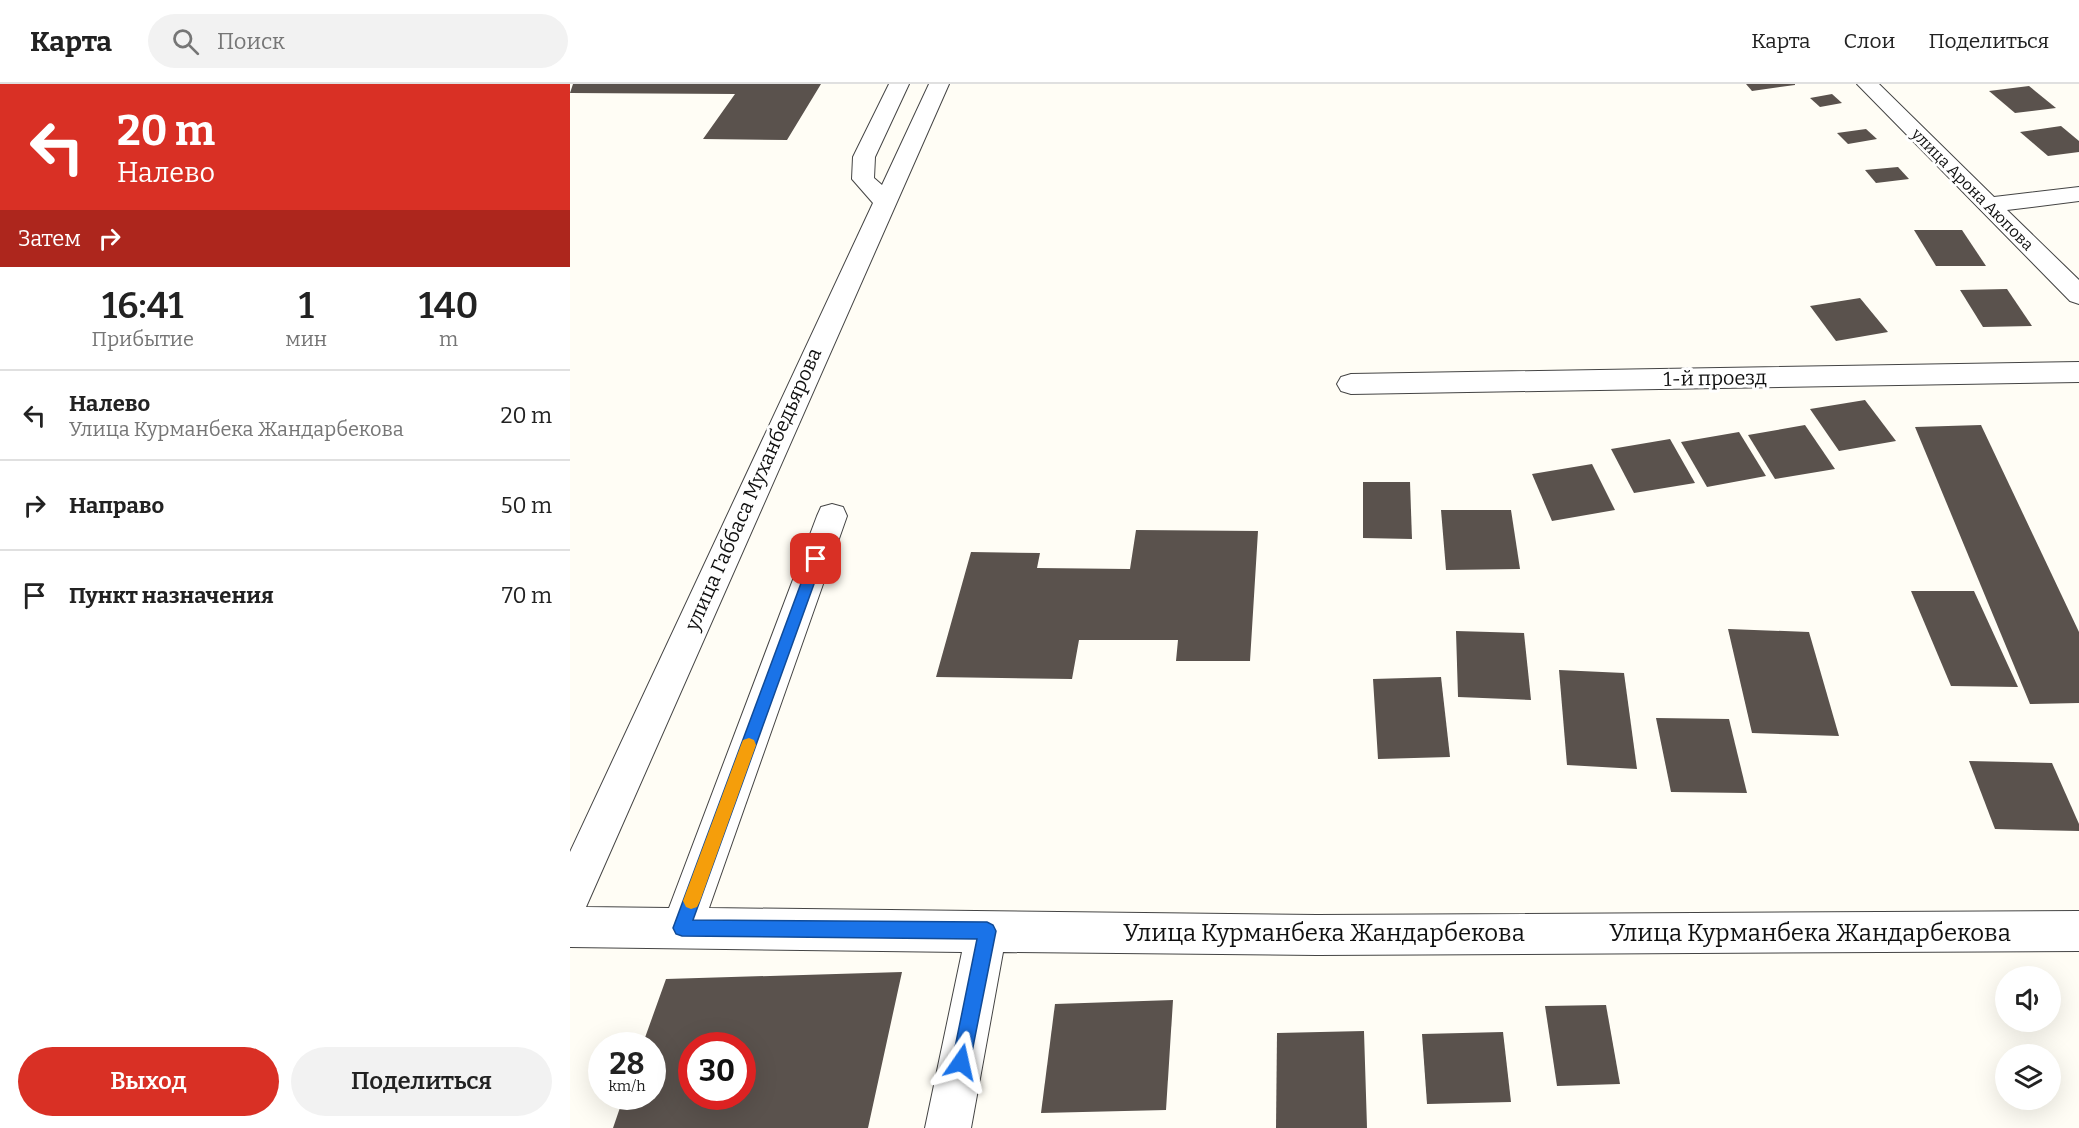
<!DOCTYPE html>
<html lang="ru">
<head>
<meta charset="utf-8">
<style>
	body { margin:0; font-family:Bitter,serif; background:#f2f2f2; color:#222; height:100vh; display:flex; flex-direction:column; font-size:22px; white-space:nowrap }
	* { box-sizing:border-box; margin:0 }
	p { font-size:20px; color:#767676 }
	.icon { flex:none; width:33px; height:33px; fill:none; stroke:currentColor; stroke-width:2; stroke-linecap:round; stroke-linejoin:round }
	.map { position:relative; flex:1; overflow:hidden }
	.details { display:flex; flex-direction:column; background:#fff; width:570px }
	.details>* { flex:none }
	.top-card { background:#d93025; color:#fff; overflow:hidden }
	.buttons { position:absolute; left:1425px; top:882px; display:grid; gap:12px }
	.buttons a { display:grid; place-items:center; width:66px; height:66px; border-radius:50%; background:#fff; box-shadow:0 6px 24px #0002; font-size:30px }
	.speed { position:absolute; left:18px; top:948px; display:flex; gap:12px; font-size:30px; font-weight:700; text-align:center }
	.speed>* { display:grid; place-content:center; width:78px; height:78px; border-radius:50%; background:#fff; box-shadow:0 6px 24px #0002; line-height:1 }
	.speed small { font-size:15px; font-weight:400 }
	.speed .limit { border:9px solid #d22; background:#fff; color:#111 }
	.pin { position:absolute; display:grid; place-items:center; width:51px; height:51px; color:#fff; margin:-26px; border-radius:12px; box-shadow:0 3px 9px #0006 }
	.me { position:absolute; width:66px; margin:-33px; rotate:11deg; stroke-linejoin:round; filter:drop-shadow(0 0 4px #0008) }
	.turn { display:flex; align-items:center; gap:21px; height:126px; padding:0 18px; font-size:27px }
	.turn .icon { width:78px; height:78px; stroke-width:2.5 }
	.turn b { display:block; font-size:42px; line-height:51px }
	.then { display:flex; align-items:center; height:57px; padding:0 18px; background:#0003; gap:12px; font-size:22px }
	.eta { display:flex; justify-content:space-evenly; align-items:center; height:102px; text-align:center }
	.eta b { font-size:36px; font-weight:600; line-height:42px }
	.primary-button { display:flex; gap:12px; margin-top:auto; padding:12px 18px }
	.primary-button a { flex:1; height:69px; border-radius:36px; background:#d93025; color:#fff; font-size:24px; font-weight:600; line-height:69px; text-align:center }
	.primary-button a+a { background:#f2f2f2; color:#222 }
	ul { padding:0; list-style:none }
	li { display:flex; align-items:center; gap:18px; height:90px; padding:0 18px; border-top:2px solid #e0e0e0 }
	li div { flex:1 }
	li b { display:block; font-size:22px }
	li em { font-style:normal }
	header { display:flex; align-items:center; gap:36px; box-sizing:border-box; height:84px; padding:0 30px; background:#fff; border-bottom:2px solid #e0e0e0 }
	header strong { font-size:28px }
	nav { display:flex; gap:33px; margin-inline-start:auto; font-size:21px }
	.search { width:420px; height:54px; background:#f2f2f2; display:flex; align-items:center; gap:15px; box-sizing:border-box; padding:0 21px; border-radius:33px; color:#767676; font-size:22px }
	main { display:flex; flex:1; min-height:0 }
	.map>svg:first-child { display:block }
	.building { fill:#5a524d; fill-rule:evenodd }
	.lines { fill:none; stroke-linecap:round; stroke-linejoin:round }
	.minor-casing { stroke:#444; stroke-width:2 }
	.minor { fill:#fff; fill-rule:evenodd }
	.route { fill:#1a73e8; stroke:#114b97; stroke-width:1.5 }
	.slow { fill:#f59e0b }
	.labels { text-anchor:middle; stroke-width:6; stroke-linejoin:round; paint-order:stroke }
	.far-street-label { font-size:16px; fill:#111; stroke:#fff }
	.street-label { font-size:20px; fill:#111; stroke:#fff }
	.near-street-label { font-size:24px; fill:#111; stroke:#fff }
</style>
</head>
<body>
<header>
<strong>Карта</strong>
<div class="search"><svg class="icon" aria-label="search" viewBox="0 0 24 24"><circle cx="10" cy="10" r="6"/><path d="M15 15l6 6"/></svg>Поиск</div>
<nav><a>Карта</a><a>Слои</a><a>Поделиться</a></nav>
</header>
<main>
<section class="details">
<div class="top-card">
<div class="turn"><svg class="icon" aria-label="left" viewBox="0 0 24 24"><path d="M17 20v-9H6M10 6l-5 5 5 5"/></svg><div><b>20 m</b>Налево</div></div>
<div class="then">Затем<svg class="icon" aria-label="right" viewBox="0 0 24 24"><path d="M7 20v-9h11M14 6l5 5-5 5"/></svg></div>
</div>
<div class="eta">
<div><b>16:41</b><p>Прибытие</p></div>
<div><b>1</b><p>мин</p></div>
<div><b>140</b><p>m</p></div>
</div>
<ul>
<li><svg class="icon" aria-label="left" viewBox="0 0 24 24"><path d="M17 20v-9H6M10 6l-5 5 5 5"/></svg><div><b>Налево</b><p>Улица Курманбека Жандарбекова</p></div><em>20 m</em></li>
<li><svg class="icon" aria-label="right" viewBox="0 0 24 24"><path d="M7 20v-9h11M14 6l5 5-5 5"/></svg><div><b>Направо</b></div><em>50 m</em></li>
<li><svg class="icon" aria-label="arrive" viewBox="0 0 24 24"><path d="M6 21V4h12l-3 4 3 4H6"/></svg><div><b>Пункт назначения</b></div><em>70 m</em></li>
</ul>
<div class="primary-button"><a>Выход</a><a>Поделиться</a></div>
</section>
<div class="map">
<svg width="1509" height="1044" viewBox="0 0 1509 1044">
	<rect width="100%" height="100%" fill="#fffdf5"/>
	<g class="building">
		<polygon points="3,0 251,0 217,56 133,55 165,10 0,9"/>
		<polygon points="1176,0 1225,0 1225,1 1182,7"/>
		<polygon points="1459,2 1486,24 1445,29 1419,7"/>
		<polygon points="1262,10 1272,19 1250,23 1240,14"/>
		<polygon points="1491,42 1509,57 1509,68 1478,72 1450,48"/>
		<polygon points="1296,45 1307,55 1278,60 1267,49"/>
		<polygon points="1328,83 1339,95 1306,99 1295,86"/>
		<polygon points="1344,146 1392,146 1416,182 1366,182"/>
		<polygon points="1437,205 1462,242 1413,243 1390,206"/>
		<polygon points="1290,214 1318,248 1266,257 1240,222"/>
		<polygon points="1295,316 1326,357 1269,367 1240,325"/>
		<polygon points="1235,341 1265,385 1205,395 1178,351"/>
		<polygon points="1411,341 1509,548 1509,619 1460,620 1345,343"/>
		<polygon points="1169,348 1196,392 1137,403 1111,358"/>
		<polygon points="1100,355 1125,399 1064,409 1041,365"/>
		<polygon points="1022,380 1045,426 982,437 962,390"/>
		<polygon points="793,398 840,398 842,455 793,454"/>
		<polygon points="871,426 941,426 950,485 876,486"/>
		<polygon points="566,446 688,447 680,577 606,577 608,556 509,556 502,595 366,593 401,468 470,469 467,484 560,485"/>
		<polygon points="1341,507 1404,507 1448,603 1381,602"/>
		<polygon points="1158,545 1239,548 1269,652 1182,649"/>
		<polygon points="886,547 954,549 961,616 888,613"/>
		<polygon points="989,586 1054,589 1067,685 997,681"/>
		<polygon points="871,593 880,673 808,675 803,595"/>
		<polygon points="1086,634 1159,635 1177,709 1101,708"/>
		<polygon points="1399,677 1482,679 1509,740 1509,747 1425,745"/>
		<path d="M332,888L298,1044H43L54,1012H82V962H72L96,895ZM122,962H172V1012H122Z"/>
		<polygon points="603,916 596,1026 471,1029 485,920"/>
		<polygon points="1036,921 1050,1000 987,1002 975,922"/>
		<polygon points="794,947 797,1044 706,1044 707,949"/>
		<polygon points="933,948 941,1018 857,1020 852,950"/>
	</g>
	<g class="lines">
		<g class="minor-casing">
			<g id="minor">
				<polygon points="319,0 339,0 305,73 304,94 312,101 359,0 379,0 16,823 99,824 247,432 251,423 262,420 273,423 277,432 139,824 747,831 1509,827 1509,867 747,871 433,868 401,1044 355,1044 392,868 0,863 0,768 303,119 282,95 283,73"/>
				<polygon points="1287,0 1309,0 1424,113 1509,103 1509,117 1437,126 1509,196 1509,220 1500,217"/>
				<polygon points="1509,278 1509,298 781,310 771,307 767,300 771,293 781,290"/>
			</g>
		</g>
		<use href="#minor" class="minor"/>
	</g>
	<polygon class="route" points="246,470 253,475 123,836 417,838 423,841 426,847 400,978 398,985 391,987 385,985 382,978 407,855 112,852 106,850 103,844 240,475"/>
	<polygon class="slow" points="179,654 184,656 186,661 130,817 127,823 121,825 116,823 113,817 171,661 173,656"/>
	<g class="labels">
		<g class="far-street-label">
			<text transform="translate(1403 105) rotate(45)" y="6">улица Арона Аюпова</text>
		</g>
		<g class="street-label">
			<text transform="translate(1145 294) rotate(-1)" y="7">1-й проезд</text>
			<text transform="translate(183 405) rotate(-66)" y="7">улица Габбаса Муханбедьярова</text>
		</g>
		<g class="near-street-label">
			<text x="754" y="857">Улица Курманбека Жандарбекова</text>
			<text x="1240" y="857">Улица Курманбека Жандарбекова</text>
		</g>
	</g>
</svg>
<div class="buttons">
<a><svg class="icon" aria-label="sound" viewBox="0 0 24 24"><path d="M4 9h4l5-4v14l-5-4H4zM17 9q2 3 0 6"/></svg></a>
<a><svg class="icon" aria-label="layers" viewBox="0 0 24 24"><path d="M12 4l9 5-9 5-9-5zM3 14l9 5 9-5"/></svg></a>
</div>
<div class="speed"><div>28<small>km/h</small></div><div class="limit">30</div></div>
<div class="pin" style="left:246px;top:475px;background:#d93025"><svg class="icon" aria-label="arrive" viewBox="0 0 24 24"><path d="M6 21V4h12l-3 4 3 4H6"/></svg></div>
<svg class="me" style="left:391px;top:978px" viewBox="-20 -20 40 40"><path d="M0-17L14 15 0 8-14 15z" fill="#1a73e8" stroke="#fff" stroke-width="4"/></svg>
</div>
</main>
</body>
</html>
